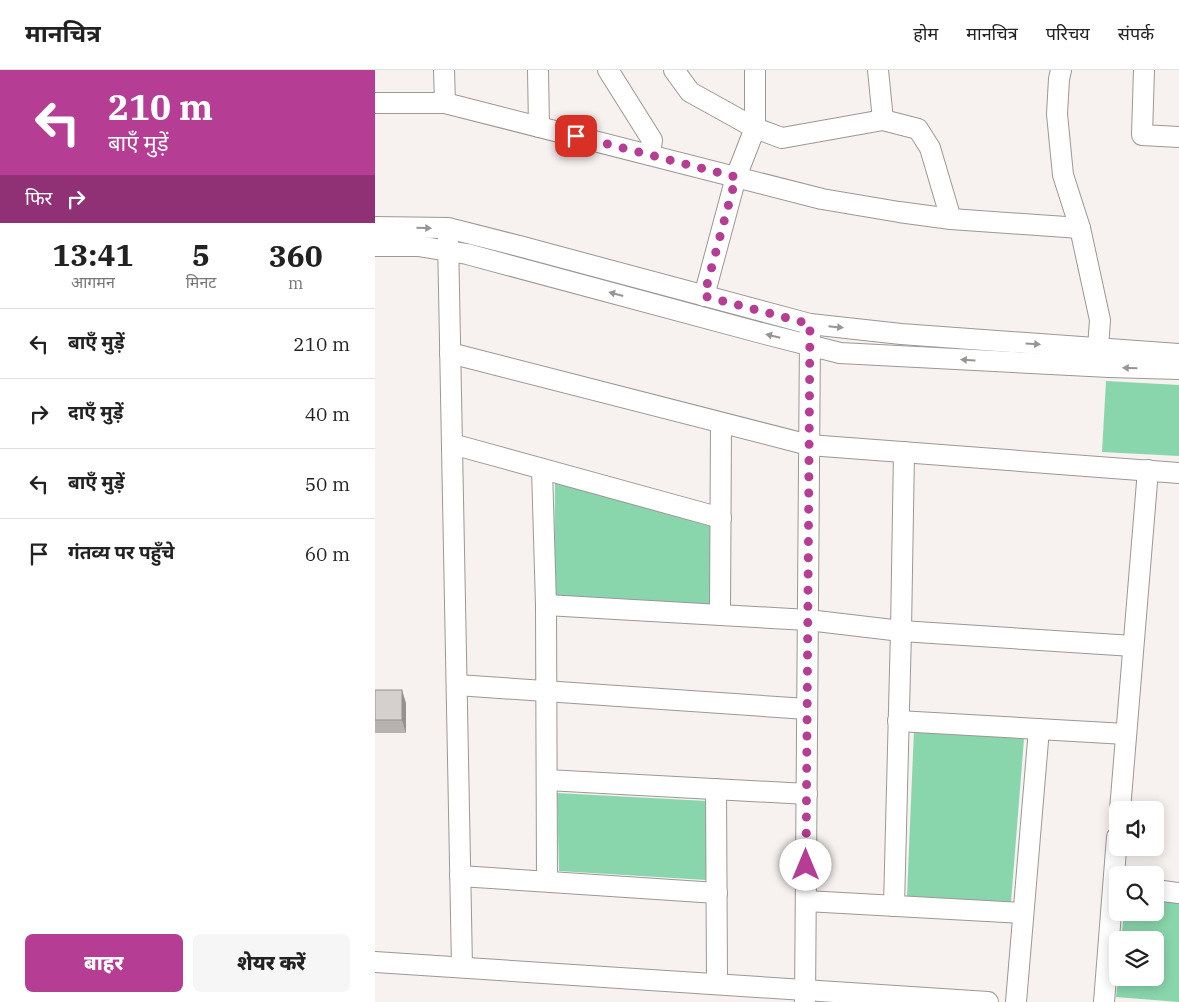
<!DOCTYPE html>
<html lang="hi">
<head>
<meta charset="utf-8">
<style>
	body { margin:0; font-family:"IBM Plex Serif","Noto Sans Devanagari",serif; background:#f6f6f6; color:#222; height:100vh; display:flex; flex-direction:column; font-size:19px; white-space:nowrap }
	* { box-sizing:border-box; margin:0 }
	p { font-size:16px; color:#767676 }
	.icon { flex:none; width:28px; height:28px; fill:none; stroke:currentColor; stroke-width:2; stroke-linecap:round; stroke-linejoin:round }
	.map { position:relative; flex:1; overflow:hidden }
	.panel { display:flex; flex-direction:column; background:#fff; width:375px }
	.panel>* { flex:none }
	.banner { background:#b53e94; color:#fff; overflow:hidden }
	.fabs { position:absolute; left:734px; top:731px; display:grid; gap:10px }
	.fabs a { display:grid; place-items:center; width:55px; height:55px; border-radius:8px; background:#fff; box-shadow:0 2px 12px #0003; font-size:25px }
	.pin { position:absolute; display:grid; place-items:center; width:42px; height:42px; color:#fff; margin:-21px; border-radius:10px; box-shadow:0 2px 8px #0006 }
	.me { position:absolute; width:55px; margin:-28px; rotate:0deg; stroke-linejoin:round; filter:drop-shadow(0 0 4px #0008) }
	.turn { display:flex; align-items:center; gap:18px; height:105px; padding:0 25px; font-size:22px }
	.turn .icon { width:65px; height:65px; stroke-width:2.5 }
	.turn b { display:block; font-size:35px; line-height:42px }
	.then { display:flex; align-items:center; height:48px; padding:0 25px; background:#0003; gap:10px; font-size:19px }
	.eta { display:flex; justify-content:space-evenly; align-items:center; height:85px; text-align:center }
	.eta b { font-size:30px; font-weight:800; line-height:35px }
	.button { display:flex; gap:10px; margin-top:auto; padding:10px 25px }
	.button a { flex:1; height:58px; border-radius:8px; background:#b53e94; color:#fff; font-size:20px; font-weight:800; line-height:58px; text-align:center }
	.button a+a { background:#f6f6f6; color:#222 }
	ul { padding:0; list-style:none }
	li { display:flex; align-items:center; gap:15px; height:70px; padding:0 25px; border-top:1px solid #e0e0e0 }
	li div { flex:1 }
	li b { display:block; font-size:19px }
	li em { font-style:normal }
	header { display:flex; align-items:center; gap:30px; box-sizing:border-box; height:70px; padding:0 25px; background:#fff; border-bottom:1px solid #e0e0e0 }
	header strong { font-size:24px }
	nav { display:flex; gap:28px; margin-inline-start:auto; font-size:18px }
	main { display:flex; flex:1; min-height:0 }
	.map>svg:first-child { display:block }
	.green { fill:#89d6ac }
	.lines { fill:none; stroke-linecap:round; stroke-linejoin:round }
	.minor-casing { stroke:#9c9795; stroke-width:22 }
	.minor { stroke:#fff; stroke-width:20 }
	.wall { fill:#b7b2b0 }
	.shaded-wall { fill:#959190 }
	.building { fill:#d5cfcd; stroke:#959190 }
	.oneway { fill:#969594 }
	.route { stroke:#b53e94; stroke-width:9; stroke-dasharray:0 16.2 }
</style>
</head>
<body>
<header>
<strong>मानचित्र</strong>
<nav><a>होम</a><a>मानचित्र</a><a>परिचय</a><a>संपर्क</a></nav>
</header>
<main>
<section class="panel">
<div class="banner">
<div class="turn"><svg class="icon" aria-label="left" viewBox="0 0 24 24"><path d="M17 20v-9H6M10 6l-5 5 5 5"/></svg><div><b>210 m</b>बाएँ मुड़ें</div></div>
<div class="then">फिर<svg class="icon" aria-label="right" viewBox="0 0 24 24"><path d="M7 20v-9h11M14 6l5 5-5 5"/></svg></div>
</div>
<div class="eta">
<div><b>13:41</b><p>आगमन</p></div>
<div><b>5</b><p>मिनट</p></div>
<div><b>360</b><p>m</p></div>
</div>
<ul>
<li><svg class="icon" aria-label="left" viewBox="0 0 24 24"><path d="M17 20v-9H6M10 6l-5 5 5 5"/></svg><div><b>बाएँ मुड़ें</b></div><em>210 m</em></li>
<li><svg class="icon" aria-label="right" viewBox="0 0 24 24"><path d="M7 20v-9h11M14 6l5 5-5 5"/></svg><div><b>दाएँ मुड़ें</b></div><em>40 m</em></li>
<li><svg class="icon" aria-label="left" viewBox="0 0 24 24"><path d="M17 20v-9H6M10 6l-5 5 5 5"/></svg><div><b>बाएँ मुड़ें</b></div><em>50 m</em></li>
<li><svg class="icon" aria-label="arrive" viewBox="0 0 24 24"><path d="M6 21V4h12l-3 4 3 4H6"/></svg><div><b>गंतव्य पर पहुँचे</b></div><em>60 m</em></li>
</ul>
<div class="button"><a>बाहर</a><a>शेयर करें</a></div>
</section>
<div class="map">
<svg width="804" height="932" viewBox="0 0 804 932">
	<rect width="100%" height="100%" fill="#f7f2ef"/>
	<g class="green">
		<polygon points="731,311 804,315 804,386 727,382"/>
		<polygon points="180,411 335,456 336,538 179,527"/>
		<polygon points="539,660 649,669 636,832 532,826"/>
		<polygon points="182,723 332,731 331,810 184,801"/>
		<polygon points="780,829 804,831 804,932 741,927 743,908 780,908 780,870 746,870 749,843 780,842"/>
	</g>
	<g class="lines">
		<g class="minor-casing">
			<g id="minor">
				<polyline points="69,0 70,33"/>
				<polyline points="163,0 164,57"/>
				<polyline points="233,0 277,70 275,85"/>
				<polyline points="299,0 315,22 380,58 407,68 508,50 543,59 555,78 576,149"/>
				<polyline points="503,0 508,50"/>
				<polyline points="686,0 684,9 682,44 688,105 705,158 725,250 723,278"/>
				<polyline points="769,0 767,65 804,67"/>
				<polyline points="0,33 70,33 447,129 524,142 576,149 705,158"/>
				<polyline points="0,157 73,158 144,176 435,254 526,264 804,284"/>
				<polyline points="73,168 87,897"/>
				<polyline points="0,176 43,176 92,184 390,264 465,283 734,297 804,299"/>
				<polyline points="329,226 361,107 380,58 380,0"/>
				<polyline points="75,283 434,375 804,403"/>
				<polyline points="77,374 346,448"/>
				<polyline points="167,399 171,535 172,811"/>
				<polyline points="171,535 433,550 526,561 758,576"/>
				<polyline points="345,545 346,353"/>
				<polyline points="82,615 432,639"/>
				<polyline points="523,651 751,664"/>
				<polyline points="172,710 432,724"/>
				<polyline points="341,719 342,914"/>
				<polyline points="745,740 773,400"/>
				<polyline points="85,806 342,823"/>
				<polyline points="780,820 804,823"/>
				<polyline points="431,831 648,843"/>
				<polyline points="519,836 526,561 529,382"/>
				<polyline points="0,892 613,932"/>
				<polyline points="430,932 435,264"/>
				<polyline points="641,932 664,659"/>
				<polyline points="729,932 742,767"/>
			</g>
		</g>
		<use href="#minor" class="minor"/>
	</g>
	<polygon class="wall" points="0,620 31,633 31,663 0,663"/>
	<polygon class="shaded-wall" points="27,620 31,633 31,663 27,650"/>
	<rect class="building" x="0" y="620" width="27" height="30"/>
	<defs><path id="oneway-solid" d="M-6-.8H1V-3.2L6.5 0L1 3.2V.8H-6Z" transform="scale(1.25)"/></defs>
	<g class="oneway">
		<use href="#oneway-solid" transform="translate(49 158) rotate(1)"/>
		<use href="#oneway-solid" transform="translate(241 224) rotate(-165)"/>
		<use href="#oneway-solid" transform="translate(461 257) rotate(6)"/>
		<use href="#oneway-solid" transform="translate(398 266) rotate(-166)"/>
		<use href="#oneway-solid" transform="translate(658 274) rotate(4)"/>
		<use href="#oneway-solid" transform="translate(593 290) rotate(-177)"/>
		<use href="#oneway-solid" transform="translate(755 298) rotate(-178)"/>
	</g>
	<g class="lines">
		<polyline class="route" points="201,66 361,107 329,226 435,254 431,795"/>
	</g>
</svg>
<div class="fabs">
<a><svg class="icon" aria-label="sound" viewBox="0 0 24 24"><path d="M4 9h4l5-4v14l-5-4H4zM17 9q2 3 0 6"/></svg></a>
<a><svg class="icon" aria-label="search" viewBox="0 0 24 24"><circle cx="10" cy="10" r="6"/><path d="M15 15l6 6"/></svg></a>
<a><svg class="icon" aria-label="layers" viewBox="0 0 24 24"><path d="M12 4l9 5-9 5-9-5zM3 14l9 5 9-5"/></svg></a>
</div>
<div class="pin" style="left:201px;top:66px;background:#d93025"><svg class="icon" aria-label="arrive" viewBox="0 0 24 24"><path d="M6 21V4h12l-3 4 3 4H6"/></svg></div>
<svg class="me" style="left:431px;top:795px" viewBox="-20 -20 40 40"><circle r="19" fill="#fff"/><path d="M0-13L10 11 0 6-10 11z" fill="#b53e94"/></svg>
</div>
</main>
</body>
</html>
